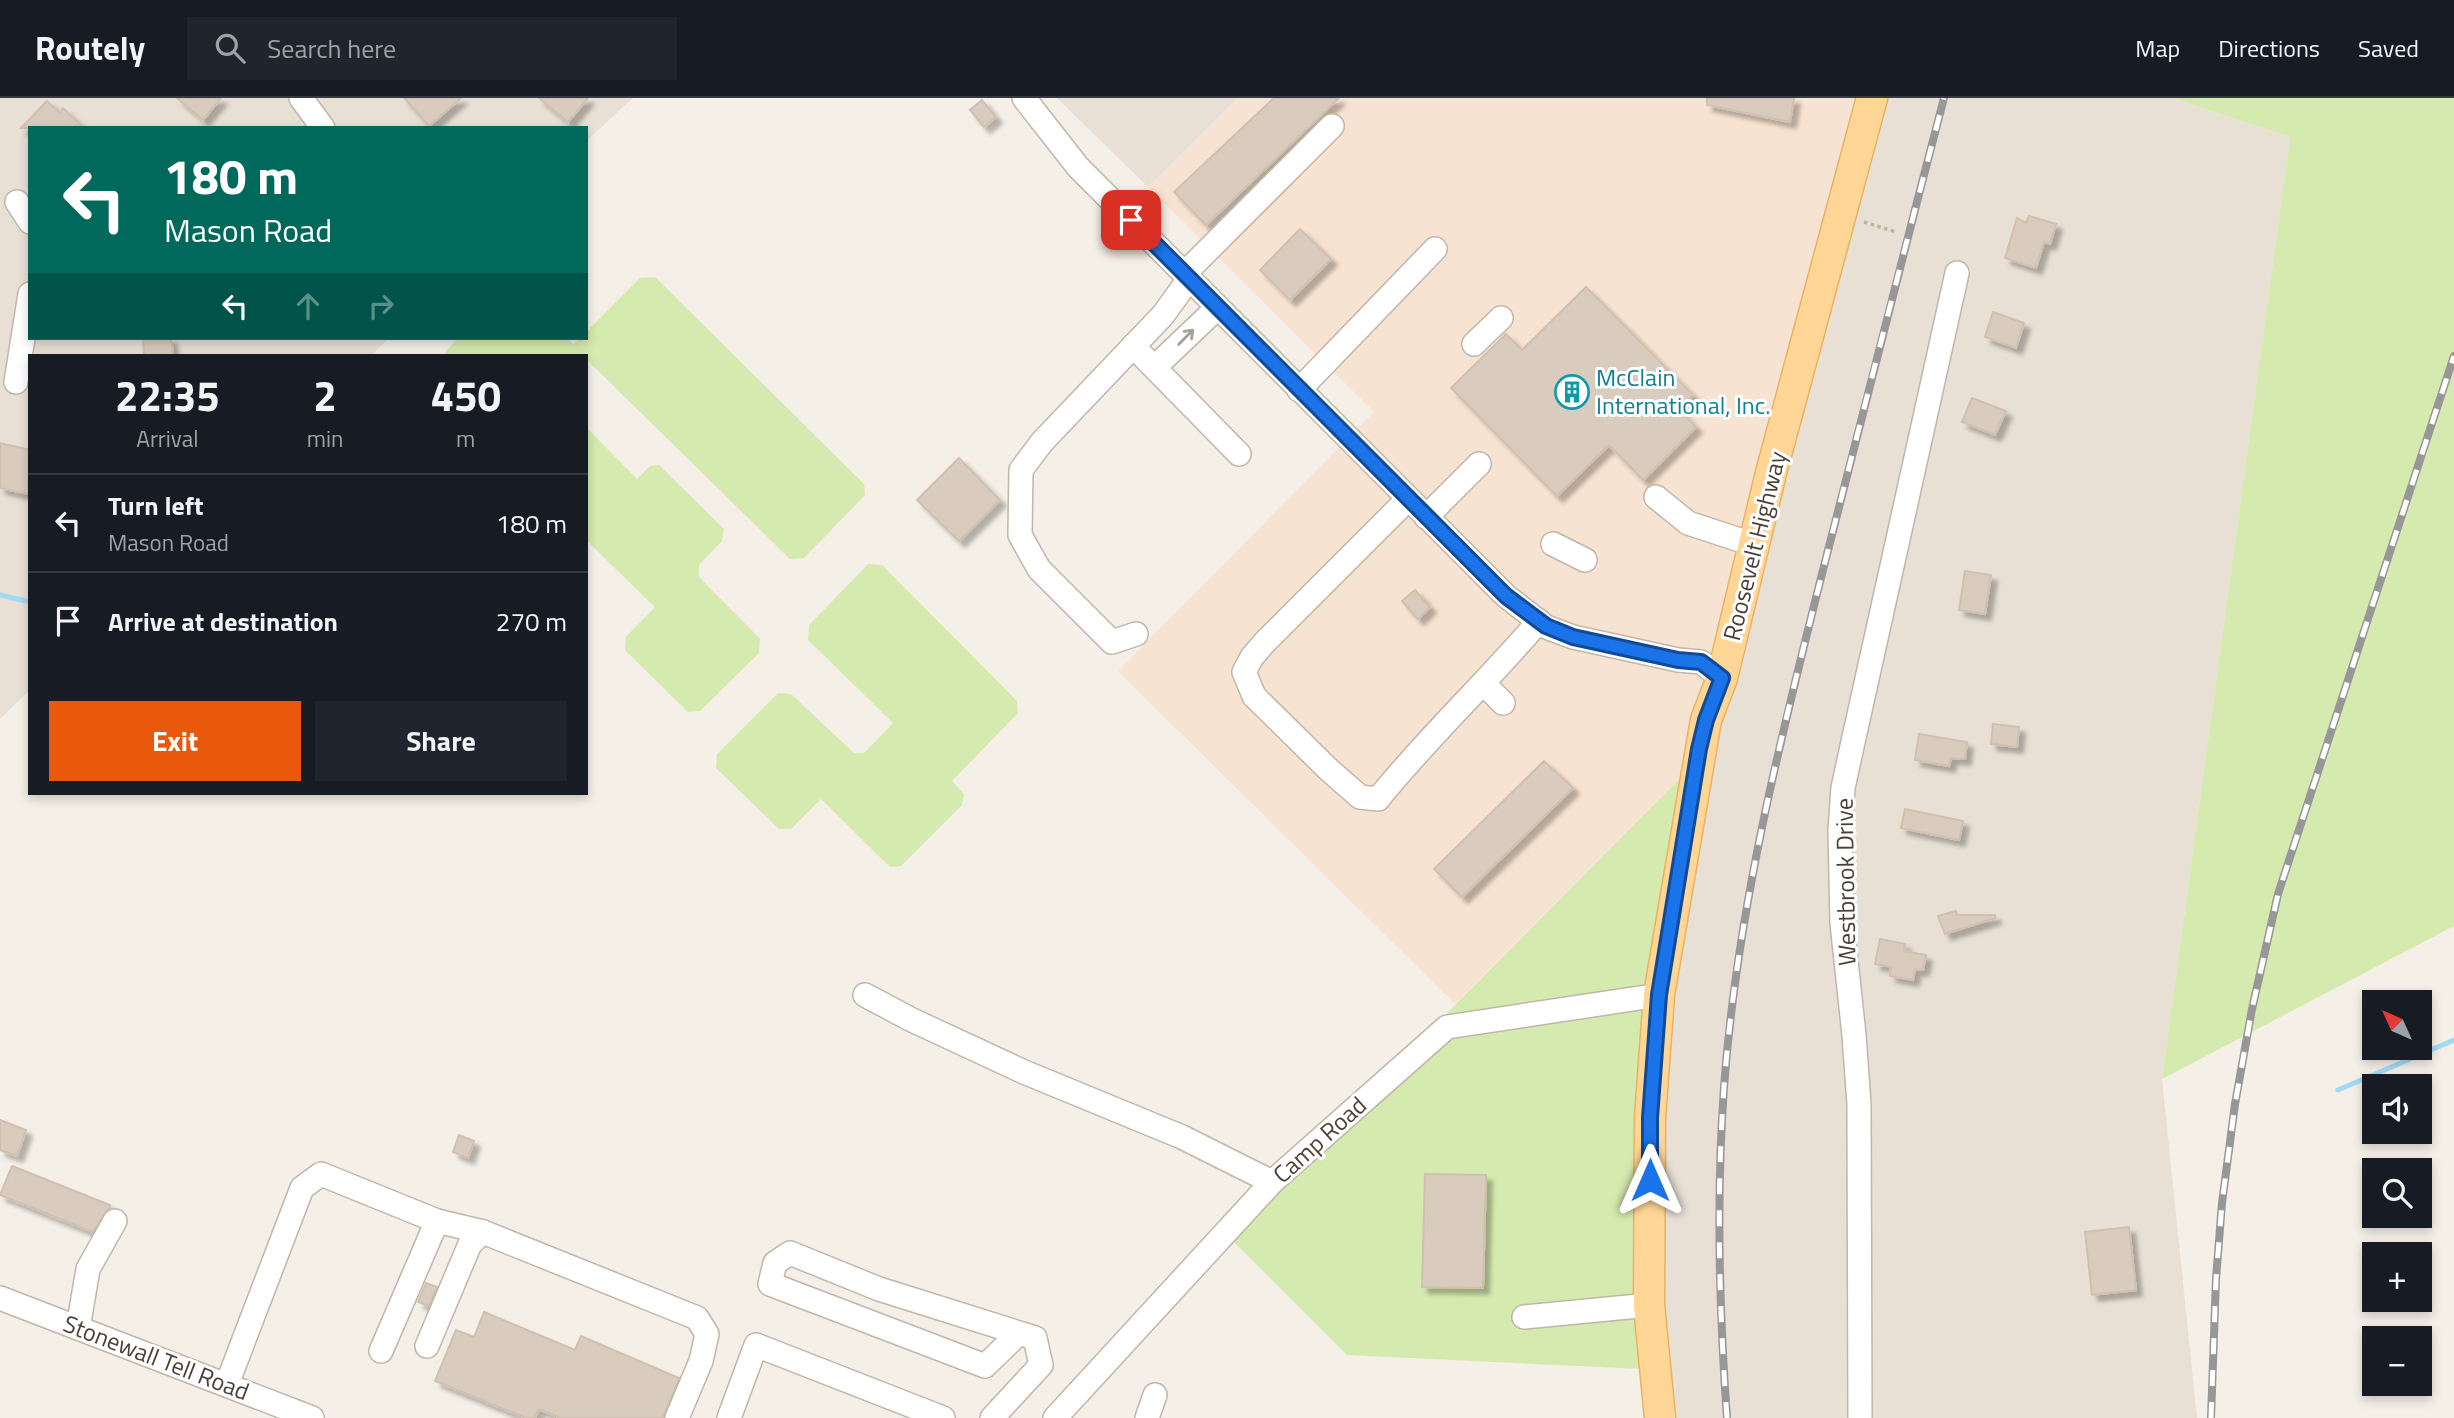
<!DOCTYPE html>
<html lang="en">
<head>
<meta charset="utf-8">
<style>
	body { margin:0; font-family:"Titillium Web",sans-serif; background:#20242c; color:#f1f3f6; height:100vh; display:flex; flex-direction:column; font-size:26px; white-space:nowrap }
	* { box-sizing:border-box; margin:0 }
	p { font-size:23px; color:#9ea1a6 }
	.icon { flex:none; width:38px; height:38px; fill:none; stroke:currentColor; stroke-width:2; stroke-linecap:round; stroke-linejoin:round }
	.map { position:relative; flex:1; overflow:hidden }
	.panel { position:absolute; left:28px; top:256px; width:560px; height:441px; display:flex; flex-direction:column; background:#171b24; border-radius:0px; box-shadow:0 4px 10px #0003 }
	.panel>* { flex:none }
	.banner { position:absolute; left:28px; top:28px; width:560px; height:214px; border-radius:0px; box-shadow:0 4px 10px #0003; background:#00695c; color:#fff; overflow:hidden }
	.needle { width:46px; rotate:315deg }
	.buttons { position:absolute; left:2362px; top:892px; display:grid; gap:14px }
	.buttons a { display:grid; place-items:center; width:70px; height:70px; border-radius:0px; background:#171b24; box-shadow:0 4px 10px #0003; font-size:35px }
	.pin { position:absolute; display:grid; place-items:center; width:60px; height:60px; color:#fff; margin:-30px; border-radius:14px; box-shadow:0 4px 10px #0006 }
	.me { position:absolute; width:77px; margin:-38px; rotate:0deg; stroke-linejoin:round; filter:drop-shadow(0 0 5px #0008) }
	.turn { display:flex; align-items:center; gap:24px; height:147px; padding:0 21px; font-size:32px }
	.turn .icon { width:91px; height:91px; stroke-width:2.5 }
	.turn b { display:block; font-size:49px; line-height:60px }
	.lanes { display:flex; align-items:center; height:66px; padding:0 21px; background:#0003; justify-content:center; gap:35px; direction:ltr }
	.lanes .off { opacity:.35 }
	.eta { display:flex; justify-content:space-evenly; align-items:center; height:119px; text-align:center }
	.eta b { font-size:42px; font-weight:700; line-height:49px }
	.action { display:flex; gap:14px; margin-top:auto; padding:14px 21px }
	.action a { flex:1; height:80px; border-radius:0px; background:#ea580c; color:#fff; font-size:28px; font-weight:700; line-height:80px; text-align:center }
	.action a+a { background:#20242c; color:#f1f3f6 }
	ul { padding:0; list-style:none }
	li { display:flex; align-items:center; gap:21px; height:98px; padding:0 21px; border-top:2px solid #363941 }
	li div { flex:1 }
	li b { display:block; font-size:26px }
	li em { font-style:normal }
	header { display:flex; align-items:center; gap:42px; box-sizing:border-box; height:98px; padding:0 35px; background:#171b24; border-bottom:2px solid #363941 }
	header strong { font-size:33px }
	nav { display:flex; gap:38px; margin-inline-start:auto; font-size:24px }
	.search { width:490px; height:63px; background:#20242c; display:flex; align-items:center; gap:18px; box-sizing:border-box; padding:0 24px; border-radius:0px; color:#9ea1a6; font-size:26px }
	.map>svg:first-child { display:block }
	.residential { fill:#e8e0d5 }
	.commercial { fill:#f7e3d1 }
	.green { fill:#d5eaae }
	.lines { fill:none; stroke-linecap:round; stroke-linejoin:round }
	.stream { stroke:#a1daf3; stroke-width:5 }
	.building { fill:#d9ccbf; stroke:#d1c0af; stroke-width:2; filter:url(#shadow) }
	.minor-casing { stroke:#c0b6a9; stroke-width:26 }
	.major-casing { stroke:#e9b261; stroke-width:33 }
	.path { stroke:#c2b09a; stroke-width:3.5; stroke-dasharray:3.5 3.5; stroke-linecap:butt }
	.minor { stroke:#fff; stroke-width:23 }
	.major { stroke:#ffd695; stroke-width:30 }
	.rail-casing { stroke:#979797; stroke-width:8 }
	.rail { stroke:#fff; stroke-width:5; stroke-dasharray:16; stroke-linecap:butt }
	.oneway { stroke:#a49f9a }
	.route-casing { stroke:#114b97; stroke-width:18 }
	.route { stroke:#1a73e8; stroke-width:12 }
	.labels { text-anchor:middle; stroke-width:6; stroke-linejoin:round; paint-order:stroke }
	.culture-label { font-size:24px; fill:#0d838f; stroke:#fff; text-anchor:start }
	.street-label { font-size:24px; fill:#483f36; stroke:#fff }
</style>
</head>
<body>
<header>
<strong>Routely</strong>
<div class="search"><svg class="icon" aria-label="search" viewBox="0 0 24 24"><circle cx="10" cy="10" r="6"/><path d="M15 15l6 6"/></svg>Search here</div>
<nav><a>Map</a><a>Directions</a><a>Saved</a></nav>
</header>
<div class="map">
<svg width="2454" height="1320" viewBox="0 0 2454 1320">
	<defs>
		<filter id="shadow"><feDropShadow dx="6" dy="6" stdDeviation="2" flood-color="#0004"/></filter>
	</defs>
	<rect width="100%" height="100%" fill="#f4efe7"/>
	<g class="residential">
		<polygon points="0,0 633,0 586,43 586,30 30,30 30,240 389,240 372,257 30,257 30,592 0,621"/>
		<polygon points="1057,0 1238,0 1148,89"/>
		<polygon points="1875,0 2172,0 2290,39 2162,981 2197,1320 1668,1320 1664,1273 1660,921 1712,648"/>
	</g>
	<polygon class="commercial" points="1238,0 1875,0 1712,648 1455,906 1118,573 1374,314 1148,89"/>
	<g class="green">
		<polygon points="2172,0 2454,0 2454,828 2162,981 2290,39"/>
		<polygon points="655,179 864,386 865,397 804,460 790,461 586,261 586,257 445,257 446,253 458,240 566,240 574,246 580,240 586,240 586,234 640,180"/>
		<polygon points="586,329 637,381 650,368 659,367 724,431 722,443 699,467 699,479 760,541 759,555 700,613 688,614 625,552 626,539 655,509 586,442"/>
		<polygon points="868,466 882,467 1017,603 1018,615 952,683 964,696 962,707 901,768 890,769 821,701 791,731 779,731 716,670 717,656 778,595 791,596 854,655 864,655 893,625 808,542 809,527"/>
		<polygon points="1712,648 1660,921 1664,1272 1347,1257 1227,1137"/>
	</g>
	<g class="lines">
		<g class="stream">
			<polyline points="0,497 30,504"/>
			<polyline points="2338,992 2454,942"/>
		</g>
	</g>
	<g class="building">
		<polygon points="177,0 221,0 203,22"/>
		<polygon points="404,0 461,0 429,28"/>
		<polygon points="539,0 588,0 568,24"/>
		<polygon points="1274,0 1339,0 1206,127 1174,94"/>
		<polygon points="1707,0 1794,0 1790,24 1707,7"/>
		<polygon points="982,2 996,19 984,29 970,12"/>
		<polygon points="47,3 60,15 63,10 84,30 21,30"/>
		<polygon points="2029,118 2056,126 2050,146 2044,144 2036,170 2005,160 2017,120 2026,125"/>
		<polygon points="1300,131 1331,161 1290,202 1260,172"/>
		<polygon points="1586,189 1693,297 1679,311 1696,329 1643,382 1609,347 1557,398 1451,290 1506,236 1522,252"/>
		<polygon points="1993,214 2024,225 2016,250 1985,239"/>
		<polygon points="143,240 171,240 173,257 144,257"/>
		<polygon points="1972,300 2006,313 1995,337 1962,324"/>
		<polygon points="0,345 30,352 28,396 0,390"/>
		<polygon points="959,360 1000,402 959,443 917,402"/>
		<polygon points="1965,473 1991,477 1985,516 1959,512"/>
		<polygon points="1415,492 1430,509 1418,521 1402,503"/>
		<polygon points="1993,626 2019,629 2017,649 1991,646"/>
		<polygon points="1919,636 1967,644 1965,661 1951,660 1949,668 1915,662"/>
		<polygon points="1544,663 1573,690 1462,799 1434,771"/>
		<polygon points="1905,711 1963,723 1959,742 1901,730"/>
		<polygon points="1956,813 1957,817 1995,817 1995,820 1945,836 1938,818"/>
		<polygon points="1880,841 1905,846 1904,853 1926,857 1923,872 1915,871 1913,882 1890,878 1891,869 1875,866"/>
		<polygon points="0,1022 26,1032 17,1058 0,1052"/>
		<polygon points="459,1037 474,1043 468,1060 453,1054"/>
		<polygon points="12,1068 110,1107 109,1111 93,1134 0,1097"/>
		<polygon points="1425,1076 1486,1077 1483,1190 1422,1189"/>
		<polygon points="2129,1129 2136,1192 2092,1197 2085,1134"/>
		<polygon points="426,1185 437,1189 429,1208 418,1204"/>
		<polygon points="484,1214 575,1252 581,1238 679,1280 663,1320 561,1320 539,1311 535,1320 526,1320 435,1283 456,1232 474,1239"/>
	</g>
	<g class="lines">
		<g class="minor-casing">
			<g id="minor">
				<polyline points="301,0 323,30"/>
				<polyline points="1024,0 1078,69 1506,498 1546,529 1573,539 1678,562 1701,564 1722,580"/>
				<polyline points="17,104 30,124"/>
				<polyline points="1184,176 1332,28"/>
				<polyline points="1474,246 1501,220"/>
				<polyline points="1133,248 1239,356"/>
				<polyline points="1155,269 1217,210"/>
				<polyline points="16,284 30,196"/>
				<polyline points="1299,292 1435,151"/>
				<polyline points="1656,399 1688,425 1755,447"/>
				<path d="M1408,401L1265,544L1252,559L1244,574L1254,598L1328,671L1360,699L1378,701C1428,639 1487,584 1539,523"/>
				<polyline points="1426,419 1479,366"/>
				<polyline points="1553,446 1585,462"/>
				<polyline points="1136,536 1112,544 1039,471 1020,437 1021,372 1042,344 1163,217 1189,181"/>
				<polyline points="1483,585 1503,605"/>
				<polyline points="865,897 910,921 1024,974 1182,1039 1272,1084"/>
				<polyline points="0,1200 312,1320"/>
				<polyline points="1524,1219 1649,1207"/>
				<polyline points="78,1230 88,1171 115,1123"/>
				<polyline points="427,1248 470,1146 483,1134 697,1220 707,1236 701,1263 677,1320"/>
				<polyline points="381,1253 437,1123"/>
				<polyline points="227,1286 302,1090 321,1076 437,1123 483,1134"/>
				<polyline points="729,1320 756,1247 943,1320"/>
				<polyline points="992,1320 1041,1267 1035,1240 879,1191 790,1155 775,1165 770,1186 985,1268 1019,1235"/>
				<polyline points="1055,1320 1272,1084 1447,929 1659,897"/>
				<polyline points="1147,1320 1155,1297"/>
				<polyline points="1860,1320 1859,1006 1854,937 1842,825 1840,732 1843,690 1853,644 1957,175"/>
			</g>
		</g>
		<g class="major-casing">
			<polyline id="major" points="1660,1320 1649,1207 1650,1020 1659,897 1706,622 1722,580 1771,375 1872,0"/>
		</g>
		<polyline class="path" points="1864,124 1896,134"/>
		<use href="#minor" class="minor"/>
		<use href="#major" class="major"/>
		<g class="rail-casing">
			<g id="rail">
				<path d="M1727,1320C1719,1210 1716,1099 1724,989C1737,813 1780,642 1823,472C1863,314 1903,157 1944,0"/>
				<polyline points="2211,1320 2216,1181 2222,1105 2235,1006 2252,911 2278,796 2454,258"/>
			</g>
		</g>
		<use href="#rail" class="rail"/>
	</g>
	<defs><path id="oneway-shaft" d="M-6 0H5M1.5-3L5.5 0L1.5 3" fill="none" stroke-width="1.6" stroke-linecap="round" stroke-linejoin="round" transform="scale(1.75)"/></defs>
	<use class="oneway" href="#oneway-shaft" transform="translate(1186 239) rotate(-45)"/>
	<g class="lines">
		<g class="route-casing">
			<polyline id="route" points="1131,122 1506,498 1546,528 1573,539 1678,562 1701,564 1722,580 1706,622 1699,651 1659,897 1650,1020 1650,1082"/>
		</g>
		<use href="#route" class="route"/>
	</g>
	<defs>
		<g id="building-ring" transform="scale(1.75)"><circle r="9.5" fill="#fff" stroke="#0f9aa8" stroke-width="1.5"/><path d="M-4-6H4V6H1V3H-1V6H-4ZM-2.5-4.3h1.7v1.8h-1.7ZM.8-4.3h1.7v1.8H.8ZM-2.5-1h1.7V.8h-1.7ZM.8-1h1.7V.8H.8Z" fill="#0f9aa8"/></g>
	</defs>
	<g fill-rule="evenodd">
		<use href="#building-ring" x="1572" y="294"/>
	</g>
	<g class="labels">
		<g class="culture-label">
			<text x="1596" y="288">McClain<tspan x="1596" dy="28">International, Inc.</tspan></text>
		</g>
		<g class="street-label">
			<text transform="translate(1755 448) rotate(-76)" y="8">Roosevelt Highway</text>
			<text transform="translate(1846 784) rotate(-91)" y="8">Westbrook Drive</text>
			<text transform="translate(1320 1042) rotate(-42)" y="8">Camp Road</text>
			<text transform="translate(156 1260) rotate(21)" y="8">Stonewall Tell Road</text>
		</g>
	</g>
</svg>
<div class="buttons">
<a><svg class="needle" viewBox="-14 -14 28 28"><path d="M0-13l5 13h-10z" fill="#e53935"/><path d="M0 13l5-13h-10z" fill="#9ea1a6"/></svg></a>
<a><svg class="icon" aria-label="sound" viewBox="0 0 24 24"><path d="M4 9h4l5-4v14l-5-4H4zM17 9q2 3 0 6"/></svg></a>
<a><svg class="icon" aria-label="search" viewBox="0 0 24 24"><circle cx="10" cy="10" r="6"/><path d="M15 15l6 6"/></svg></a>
<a>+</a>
<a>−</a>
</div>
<div class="pin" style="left:1131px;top:122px;background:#d93025"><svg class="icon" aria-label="arrive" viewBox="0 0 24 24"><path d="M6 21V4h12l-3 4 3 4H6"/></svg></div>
<svg class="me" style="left:1650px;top:1082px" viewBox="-20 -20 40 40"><path d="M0-17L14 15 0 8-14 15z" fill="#1a73e8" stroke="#fff" stroke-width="4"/></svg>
<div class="banner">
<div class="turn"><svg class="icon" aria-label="left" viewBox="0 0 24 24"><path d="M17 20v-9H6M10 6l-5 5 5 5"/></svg><div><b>180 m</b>Mason Road</div></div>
<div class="lanes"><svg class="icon" aria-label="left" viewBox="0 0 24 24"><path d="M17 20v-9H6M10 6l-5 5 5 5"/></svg><svg class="icon off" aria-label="ahead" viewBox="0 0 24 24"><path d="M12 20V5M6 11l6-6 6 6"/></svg><svg class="icon off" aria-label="right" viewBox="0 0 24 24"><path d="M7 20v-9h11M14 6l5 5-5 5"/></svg></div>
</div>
<section class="panel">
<div class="eta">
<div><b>22:35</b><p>Arrival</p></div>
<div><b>2</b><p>min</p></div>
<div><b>450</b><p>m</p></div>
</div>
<ul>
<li><svg class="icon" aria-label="left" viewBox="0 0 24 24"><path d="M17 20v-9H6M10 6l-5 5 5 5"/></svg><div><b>Turn left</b><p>Mason Road</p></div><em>180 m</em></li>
<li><svg class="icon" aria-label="arrive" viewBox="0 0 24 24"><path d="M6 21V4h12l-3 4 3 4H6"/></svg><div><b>Arrive at destination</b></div><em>270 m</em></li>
</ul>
<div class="action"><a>Exit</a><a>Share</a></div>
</section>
</div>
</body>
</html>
